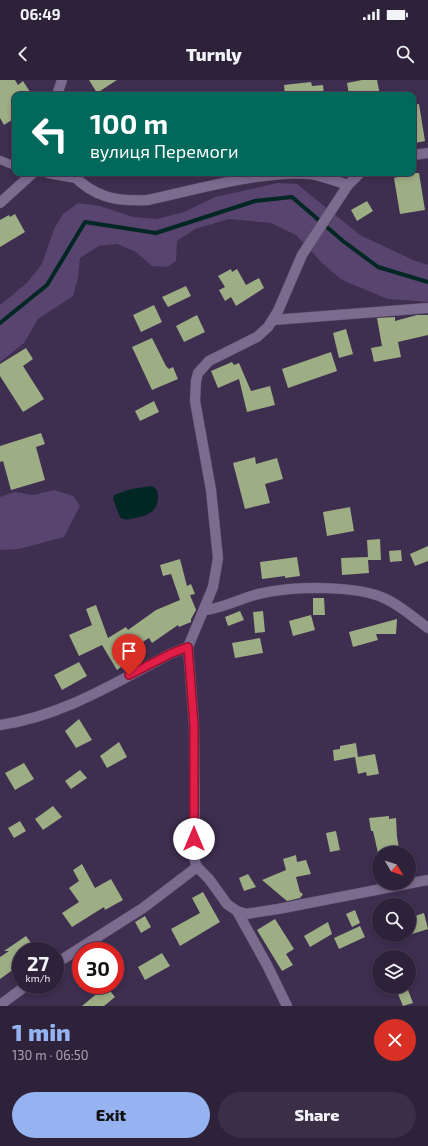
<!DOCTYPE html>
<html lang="en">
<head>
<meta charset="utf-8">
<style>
	body { margin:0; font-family:"Exo 2",sans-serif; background:#3a2f46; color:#f1f3f6; height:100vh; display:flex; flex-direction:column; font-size:15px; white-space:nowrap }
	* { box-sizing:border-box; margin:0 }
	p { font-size:13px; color:#a7a4af }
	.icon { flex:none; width:22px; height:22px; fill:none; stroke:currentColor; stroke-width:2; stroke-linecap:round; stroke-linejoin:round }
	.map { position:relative; height:926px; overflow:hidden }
	.sheet { display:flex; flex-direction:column; background:#2e223b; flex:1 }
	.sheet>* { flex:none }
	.top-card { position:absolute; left:12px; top:12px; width:404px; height:84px; border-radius:8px; box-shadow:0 2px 6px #0003,0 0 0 1px #493f55; background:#00695c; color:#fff; overflow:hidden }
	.needle { width:26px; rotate:129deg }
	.buttons { position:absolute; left:372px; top:766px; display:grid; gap:8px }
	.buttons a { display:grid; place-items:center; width:44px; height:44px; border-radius:50%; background:#2e223b; box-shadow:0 2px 6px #0003,0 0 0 1px #493f55; font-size:20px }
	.speed { position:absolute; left:12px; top:862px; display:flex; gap:8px; font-size:20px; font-weight:700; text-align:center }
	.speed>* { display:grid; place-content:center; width:52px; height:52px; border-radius:50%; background:#2e223b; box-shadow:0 2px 6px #0003,0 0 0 1px #493f55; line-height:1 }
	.speed small { font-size:10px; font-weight:400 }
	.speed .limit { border:6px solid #d22; background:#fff; color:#111 }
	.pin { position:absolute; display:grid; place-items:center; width:34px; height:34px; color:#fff; margin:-41px -17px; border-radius:50% 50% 50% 0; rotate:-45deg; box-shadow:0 0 4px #0007 }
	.pin .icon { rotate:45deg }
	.me { position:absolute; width:44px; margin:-22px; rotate:0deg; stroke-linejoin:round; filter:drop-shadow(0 0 3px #0008) }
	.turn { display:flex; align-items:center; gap:14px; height:84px; padding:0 12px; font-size:18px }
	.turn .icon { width:52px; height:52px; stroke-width:2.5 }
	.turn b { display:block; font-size:28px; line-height:34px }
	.round { display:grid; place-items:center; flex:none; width:42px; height:42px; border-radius:21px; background:#3a2f46 }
	.headline { display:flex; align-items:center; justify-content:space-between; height:68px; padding:0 12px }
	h1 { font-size:24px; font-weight:800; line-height:30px; color:#95b2f1 }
	.primary-button { display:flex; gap:8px; margin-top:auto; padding:8px 12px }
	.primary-button a { flex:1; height:46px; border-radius:24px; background:#95b2f1; color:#111; font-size:16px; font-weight:800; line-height:46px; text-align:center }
	.primary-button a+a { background:#3a2f46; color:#f1f3f6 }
	.status { display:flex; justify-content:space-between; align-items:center; height:28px; padding:0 20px; background:#2e223b; direction:ltr }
	.status svg { height:11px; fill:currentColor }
	header { display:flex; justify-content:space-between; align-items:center; height:52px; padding:0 12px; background:#2e223b; font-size:18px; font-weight:800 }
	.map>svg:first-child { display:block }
	.green { fill:#58446e }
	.water { fill:#002723 }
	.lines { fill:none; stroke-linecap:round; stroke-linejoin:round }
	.stream { stroke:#002723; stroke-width:4 }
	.building { fill:#9dad84 }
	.service-casing { stroke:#5a4c68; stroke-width:9 }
	.minor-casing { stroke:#5a4c68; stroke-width:11 }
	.service { stroke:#7b6b8f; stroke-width:8 }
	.minor { stroke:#7b6b8f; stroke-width:10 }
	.route-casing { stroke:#92132f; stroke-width:10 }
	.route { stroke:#e11d48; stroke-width:7 }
</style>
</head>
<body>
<div class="status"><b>06:49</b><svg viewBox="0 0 49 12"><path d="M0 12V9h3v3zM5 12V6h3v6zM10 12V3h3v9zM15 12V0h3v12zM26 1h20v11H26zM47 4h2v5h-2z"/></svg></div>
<header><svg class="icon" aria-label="back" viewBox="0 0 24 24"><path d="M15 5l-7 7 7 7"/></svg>Turnly<svg class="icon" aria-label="search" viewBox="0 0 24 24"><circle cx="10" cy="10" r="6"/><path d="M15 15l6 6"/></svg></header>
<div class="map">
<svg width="428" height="926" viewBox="0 0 428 926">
	<rect width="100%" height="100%" fill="#3e2e4f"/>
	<g class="green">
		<polygon points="278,103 297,104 360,155 413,180 428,185 428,222 388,219 342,200 323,184 296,155 271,143 229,139 195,149 177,161 176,181 167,187 152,186 136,172 117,164 99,166 80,178 78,198 73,216 38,239 24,263 0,282 0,225 27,203 42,184 54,149 63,134 78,123 100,126 133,137 157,139 184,132 215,117"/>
		<polygon points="54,410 73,416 80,426 64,457 19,469 0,470 0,417 15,412 33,415"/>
	</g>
	<path class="water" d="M152,406L157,410C161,428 152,435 135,438C130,439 125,441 120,437L113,419L114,415L131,409Z"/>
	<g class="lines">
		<polyline class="stream" points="0,243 47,205 85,142 156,153 255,121 292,117 343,161 378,187 428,202"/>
	</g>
	<g class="building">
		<polygon points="0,0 15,0 18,5 23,1 32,15 15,15 15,38 4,45 0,38"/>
		<polygon points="89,0 117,0 97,13"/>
		<polygon points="362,0 377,0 380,15 349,15 347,3"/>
		<polygon points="311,2 312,6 323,5 324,15 285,15 284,5"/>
		<polygon points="419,24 425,61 415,63 413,25"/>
		<polygon points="405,93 419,93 425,130 400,134 394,98 405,95"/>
		<polygon points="367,121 373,131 357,141 351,130"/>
		<polygon points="15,134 25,152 0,167 0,140 9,135 10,137"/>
		<polygon points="231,189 232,192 237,189 246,205 259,198 264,208 236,226 231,217 225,221 219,210 225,207 218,196"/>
		<polygon points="186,206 191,216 168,227 162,217"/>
		<polygon points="154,225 162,242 141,252 133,235"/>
		<polygon points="197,235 205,252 184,262 176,246"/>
		<polygon points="417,235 428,235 428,255 398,262 401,277 374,282 371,268 382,266 377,238 395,237 395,241"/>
		<polygon points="346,249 353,274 339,278 333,253"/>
		<polygon points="152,258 166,286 169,289 173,287 178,299 152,310 132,267"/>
		<polygon points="26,268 33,279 23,286 44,319 23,332 0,296 0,284"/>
		<polygon points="331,272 337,291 288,308 282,289"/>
		<polygon points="232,282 234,285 239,283 251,311 270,306 275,325 247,332 239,299 218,308 211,291"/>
		<polygon points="154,321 159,332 140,341 135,331"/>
		<polygon points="41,353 45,364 36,367 45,400 11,410 3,381 0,382 0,366"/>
		<polygon points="255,377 256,384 277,378 283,399 265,404 270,423 245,429 233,383"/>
		<polygon points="350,427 354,451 327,456 323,432"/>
		<polygon points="380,459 381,480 368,480 369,493 342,495 341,478 368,477 367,460"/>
		<polygon points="428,466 428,481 415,486 410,474"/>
		<polygon points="401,470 402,481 390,482 389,471"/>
		<polygon points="297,477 300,496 285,498 285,496 262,499 260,482"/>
		<polygon points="180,479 187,506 191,504 195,514 190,515 196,530 191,539 191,542 179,547 178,545 152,563 149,558 120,576 125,584 117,590 102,565 79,576 69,555 92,545 86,529 96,525 108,558 126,547 128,550 156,530 180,520 171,494 163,496 160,485"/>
		<polygon points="313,518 324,518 325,535 313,535"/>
		<polygon points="240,531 244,540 228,546 225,537"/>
		<polygon points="263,531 265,552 255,553 253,532"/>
		<polygon points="311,535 315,550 293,556 289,541"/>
		<polygon points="397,539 396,554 376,554 378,560 353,567 349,552"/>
		<polygon points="260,558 263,573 235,578 232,563"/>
		<polygon points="79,582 87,596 62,610 54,595"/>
		<polygon points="79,639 92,660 76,668 65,651"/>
		<polygon points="119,662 127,677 107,688 100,676"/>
		<polygon points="356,663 358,677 375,674 379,694 367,696 366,692 358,694 355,677 334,681 333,670 340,669 340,666"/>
		<polygon points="24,683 34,699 15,710 5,693"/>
		<polygon points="80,690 87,698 71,709 65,701"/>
		<polygon points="53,726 62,737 43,750 35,739"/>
		<polygon points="389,736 389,739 396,738 397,757 400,773 378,773 373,751 371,751 369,738"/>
		<polygon points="20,741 26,751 14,758 8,748"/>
		<polygon points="336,751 340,770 330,772 326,753"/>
		<polygon points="296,775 297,782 306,780 311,794 296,797 300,812 303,814 300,818 287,821 262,800 286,790 283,779"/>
		<polygon points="82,784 95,808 111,799 123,820 105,830 104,827 72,847 62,833 79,822 69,808 79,801 73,790"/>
		<polygon points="248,794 256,807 244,811 239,798"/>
		<polygon points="203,812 220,842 180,866 171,849 200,833 192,818"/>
		<polygon points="355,830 360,843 352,847 346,834"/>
		<polygon points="424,833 428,849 409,855 409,838"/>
		<polygon points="145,836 151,847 141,853 135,842"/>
		<polygon points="275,839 294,869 286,874 293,885 282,891 257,850"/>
		<polygon points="328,842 332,854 310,867 304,856"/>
		<polygon points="360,846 365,857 339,869 334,858"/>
		<polygon points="26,856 37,871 21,871 21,884 0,899 0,877 9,871 4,871"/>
		<polygon points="162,873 170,886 145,900 138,887"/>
		<polygon points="106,906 115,917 104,926 82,926"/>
		<polygon points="408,910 413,923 403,926 398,914"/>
	</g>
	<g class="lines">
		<g class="service-casing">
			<polyline id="service" points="0,80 15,86"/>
		</g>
		<g class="minor-casing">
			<g id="minor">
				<polyline points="57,15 62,0"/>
				<polyline points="413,75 428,73"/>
				<polyline points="48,93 76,98"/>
				<path d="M71,93C93,117 116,122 148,120C195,110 263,90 310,94C323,96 336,101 348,105"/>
				<polyline points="360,93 348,105 302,175 278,231 268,247 257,257 209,281 198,293 196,301 195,321 211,410 218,478 213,507 188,567 194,645 195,781 197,787 209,799 227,824 237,831 246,834 278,829 428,800"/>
				<polyline points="0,123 33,93"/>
				<polyline points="273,240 428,228"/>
				<path d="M205,530C225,528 242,517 263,513C294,506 358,505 386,519C401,526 414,538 428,548"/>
				<path d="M0,645C63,636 116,602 172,573L188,567"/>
				<polyline points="237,831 267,885 287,926"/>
				<polyline points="55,884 143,828 197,787"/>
				<polyline points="0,925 27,905"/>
			</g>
		</g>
		<use href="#service" class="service"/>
		<use href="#minor" class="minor"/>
	</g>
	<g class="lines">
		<g class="route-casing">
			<polyline id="route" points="129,595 172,573 188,567 194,645 194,759"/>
		</g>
		<use href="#route" class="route"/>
	</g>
</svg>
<div class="buttons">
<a><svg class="needle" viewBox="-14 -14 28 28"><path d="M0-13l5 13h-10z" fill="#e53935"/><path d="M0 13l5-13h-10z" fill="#a7a4af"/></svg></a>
<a><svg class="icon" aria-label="search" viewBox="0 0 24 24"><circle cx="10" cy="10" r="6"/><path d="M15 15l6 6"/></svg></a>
<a><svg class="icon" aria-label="layers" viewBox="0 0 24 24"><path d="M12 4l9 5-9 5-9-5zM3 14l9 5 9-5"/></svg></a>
</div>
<div class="speed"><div>27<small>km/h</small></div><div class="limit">30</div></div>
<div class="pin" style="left:129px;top:595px;background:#d93025"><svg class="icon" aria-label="arrive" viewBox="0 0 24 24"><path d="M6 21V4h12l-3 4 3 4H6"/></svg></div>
<svg class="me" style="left:194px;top:759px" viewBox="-20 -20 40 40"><circle r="19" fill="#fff"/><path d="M0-13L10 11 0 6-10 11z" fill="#e11d48"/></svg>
<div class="top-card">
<div class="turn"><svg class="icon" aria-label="left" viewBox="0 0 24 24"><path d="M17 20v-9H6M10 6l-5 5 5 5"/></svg><div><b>100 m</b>вулиця Перемоги</div></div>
</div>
</div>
<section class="sheet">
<div class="headline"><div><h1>1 min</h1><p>130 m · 06:50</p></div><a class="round" style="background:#d93025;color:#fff"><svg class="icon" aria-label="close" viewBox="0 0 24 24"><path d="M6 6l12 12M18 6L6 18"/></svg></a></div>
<div class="primary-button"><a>Exit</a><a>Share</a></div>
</section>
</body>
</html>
